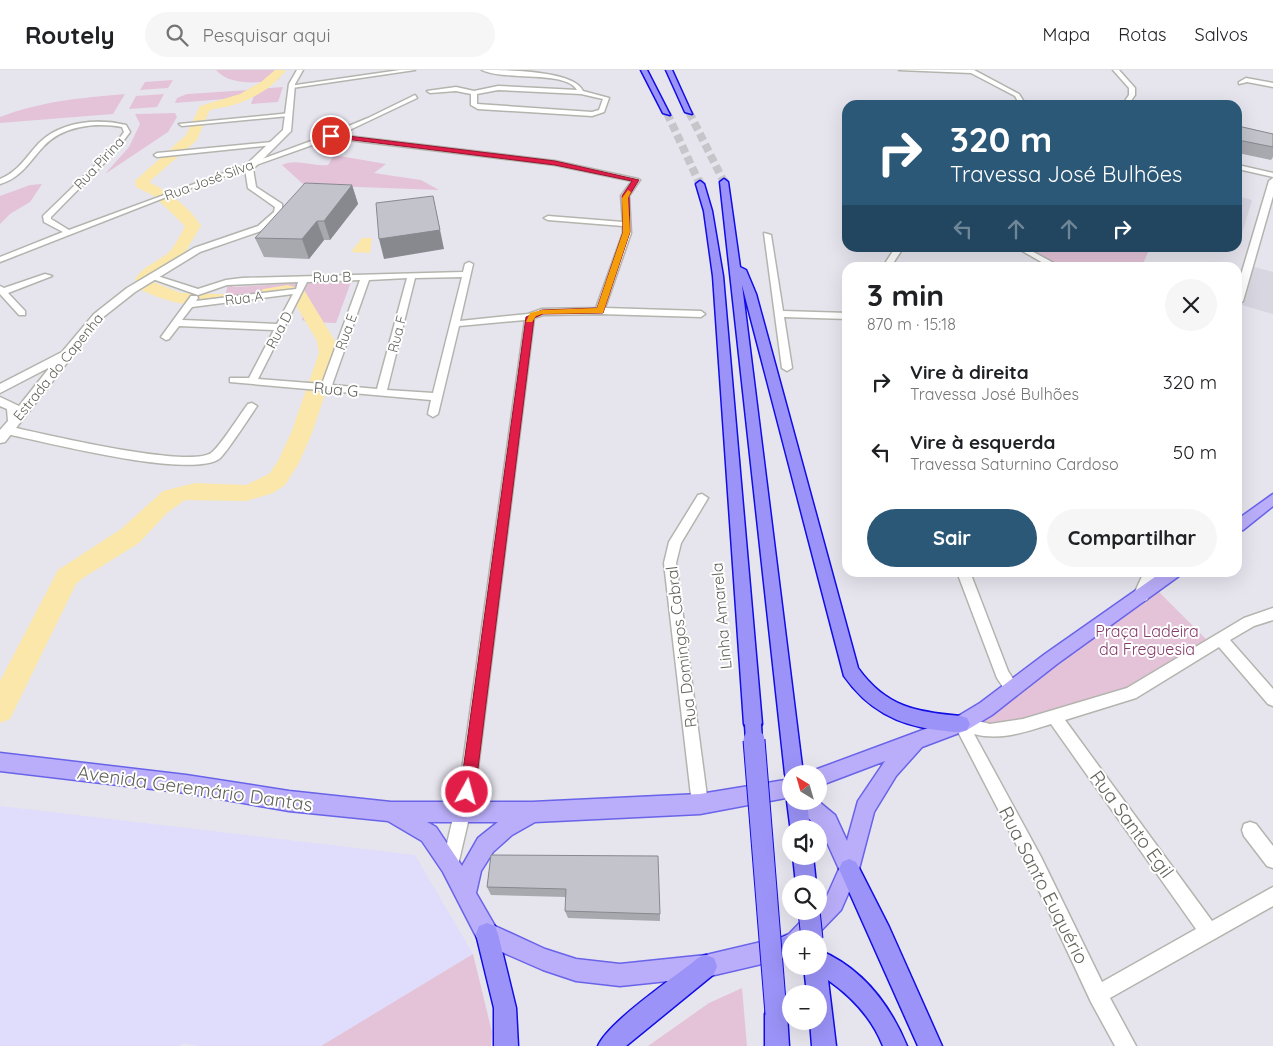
<!DOCTYPE html>
<html lang="pt">
<head>
<meta charset="utf-8">
<style>
	body { margin:0; font-family:Quicksand,sans-serif; background:#f6f6f6; color:#202124; height:100vh; display:flex; flex-direction:column; font-size:19px; white-space:nowrap }
	* { box-sizing:border-box; margin:0 }
	p { font-size:16px; color:#757577 }
	.icon { flex:none; width:28px; height:28px; fill:none; stroke:currentColor; stroke-width:2; stroke-linecap:round; stroke-linejoin:round }
	.map { position:relative; flex:1; overflow:hidden }
	.panel { position:absolute; left:842px; top:192px; width:400px; height:315px; display:flex; flex-direction:column; background:#fff; border-radius:15px; box-shadow:0 5px 20px #0002 }
	.panel>* { flex:none }
	.hud { position:absolute; left:842px; top:30px; width:400px; height:152px; border-radius:15px; box-shadow:0 5px 20px #0002; background:#2c5878; color:#fff; overflow:hidden }
	.needle { width:32px; rotate:323deg }
	.tools { position:absolute; left:782px; top:695px; display:grid; gap:10px }
	.tools a { display:grid; place-items:center; width:45px; height:45px; border-radius:50%; background:#fff; box-shadow:0 5px 20px #0002; font-size:25px }
	.pin { position:absolute; display:grid; place-items:center; width:42px; height:42px; color:#fff; margin:-21px; border:2px solid #fff; border-radius:50%; box-shadow:0 1px 5px #0007 }
	.me { position:absolute; width:55px; margin:-28px; rotate:7deg; stroke-linejoin:round; filter:drop-shadow(0 0 4px #0008) }
	.turn { display:flex; align-items:center; gap:18px; height:105px; padding:0 25px; font-size:22px }
	.turn .icon { width:65px; height:65px; stroke-width:2.5 }
	.turn b { display:block; font-size:35px; line-height:42px }
	.lanes { display:flex; align-items:center; height:48px; padding:0 25px; background:#0003; justify-content:center; gap:25px; direction:ltr }
	.lanes .off { opacity:.35 }
	.round { display:grid; place-items:center; flex:none; width:52px; height:52px; border-radius:26px; background:#f6f6f6 }
	.summary { display:flex; align-items:center; justify-content:space-between; height:85px; padding:0 25px }
	h1 { font-size:30px; font-weight:700; line-height:38px }
	.action { display:flex; gap:10px; margin-top:auto; padding:10px 25px }
	.action a { flex:1; height:58px; border-radius:30px; background:#2c5878; color:#fff; font-size:20px; font-weight:700; line-height:58px; text-align:center }
	.action a+a { background:#f6f6f6; color:#202124 }
	ul { padding:0; list-style:none }
	li { display:flex; align-items:center; gap:15px; height:70px; padding:0 25px }
	li div { flex:1 }
	li b { display:block; font-size:19px }
	li em { font-style:normal }
	header { display:flex; align-items:center; gap:30px; box-sizing:border-box; height:70px; padding:0 25px; background:#fff; border-bottom:1px solid #e0e0e0 }
	header strong { font-size:24px }
	nav { display:flex; gap:28px; margin-inline-start:auto; font-size:18px }
	.search { width:350px; height:45px; background:#f6f6f6; display:flex; align-items:center; gap:12px; box-sizing:border-box; padding:0 18px; border-radius:28px; color:#757577; font-size:19px }
	.map>svg:first-child { display:block }
	.commercial { fill:#dfdcfc }
	.education { fill:#d7d6e1 }
	.green { fill:#e4c3d9 }
	.water { fill:#fae7a9 }
	.lines { fill:none; stroke-linecap:round; stroke-linejoin:round }
	.river { fill:#fae7a9; fill-rule:evenodd }
	.motorway-tunnel-far1 { stroke:#c6c5ca; stroke-width:8; stroke-dasharray:8 4; stroke-linecap:butt }
	.motorway-tunnel { stroke:#c6c5ca; stroke-width:9; stroke-dasharray:9 5; stroke-linecap:butt }
	.minor-casing { stroke:#b4b4ae; stroke-width:3 }
	.tertiary-casing { stroke:#b4b4ae; stroke-width:3 }
	.primary-casing { stroke:#6963e9; stroke-width:3 }
	.motorway-casing { stroke:#100de6; stroke-width:3 }
	.minor { fill:#fff; fill-rule:evenodd }
	.tertiary { fill:#fff; fill-rule:evenodd }
	.primary { fill:#baaefa; fill-rule:evenodd }
	.motorway { fill:#9b93f7; fill-rule:evenodd }
	.motorway-bridge-far1-casing { stroke:#100de6; stroke-width:19; stroke-linecap:butt }
	.motorway-bridge-casing { stroke:#100de6; stroke-width:23; stroke-linecap:butt }
	.motorway-bridge-far1 { stroke:#9b93f7; stroke-width:16 }
	.motorway-bridge { stroke:#9b93f7; stroke-width:21 }
	.wall { fill:#a8a8af }
	.shaded-wall { fill:#88888f }
	.building { fill:#c3c3cc; stroke:#88888f }
	.route { fill:#e11d48; stroke:#92132f }
	.slow { fill:#f59e0b }
	.labels { text-anchor:middle; stroke-width:4; stroke-linejoin:round; paint-order:stroke }
	.far-street-label { font-size:14px; fill:#64645d; stroke:#fff }
	.street-label { font-size:16px; fill:#64645d; stroke:#fff }
	.park-label { font-size:16px; fill:#853b6a; stroke:#fff }
	.near-street-label { font-size:19px; fill:#64645d; stroke:#fff }
</style>
</head>
<body>
<header>
<strong>Routely</strong>
<div class="search"><svg class="icon" aria-label="search" viewBox="0 0 24 24"><circle cx="10" cy="10" r="6"/><path d="M15 15l6 6"/></svg>Pesquisar aqui</div>
<nav><a>Mapa</a><a>Rotas</a><a>Salvos</a></nav>
</header>
<div class="map">
<svg width="1273" height="976" viewBox="0 0 1273 976">
	<rect width="100%" height="100%" fill="#e6e5ee"/>
	<polygon class="commercial" points="0,736 415,785 473,884 321,976 198,976 184,973 179,976 0,976"/>
	<g class="education">
		<polygon points="1238,126 1252,130 1241,167 1238,166"/>
		<polygon points="1247,195 1273,202 1273,244 1238,234"/>
	</g>
	<g class="green">
		<path d="M216,0H284L278,10C260,13 229,16 216,0Z"/>
		<polygon points="173,10 168,18 140,20 145,12"/>
		<polygon points="283,17 278,32 251,34 256,19"/>
		<polygon points="249,20 237,28 175,33 177,28 187,24"/>
		<path d="M125,24L113,44L0,53V47C42,31 80,28 125,24Z"/>
		<polygon points="164,24 157,37 129,39 136,26"/>
		<polygon points="175,43 177,47 168,62 105,104 129,77 140,54 135,44"/>
		<path d="M334,85L386,94L374,103L421,110L439,120L304,115L282,95C297,88 312,97 328,95Z"/>
		<polygon points="42,114 30,132 10,144 0,154 0,126 30,115"/>
		<polygon points="1022,178 1150,178 1141,198 1060,197"/>
		<polygon points="348,210 351,212 336,253 309,252 302,250 305,236 294,221 225,226 228,214 234,217"/>
		<polygon points="1158,521 1207,570 1164,600 1126,618 1016,652 996,655 975,652 1087,574 1144,527"/>
		<polygon points="473,884 492,962 491,976 321,976"/>
		<polygon points="742,918 747,976 648,976 709,933"/>
	</g>
	<polygon class="water" points="362,168 372,168 370,183 351,182"/>
	<g class="lines">
		<g class="river">
			<path d="M275,0H286C274,17 253,29 233,35C225,38 216,37 209,41L197,70L149,112C167,121 191,138 201,156L182,187L152,210L153,212L181,223L220,224L226,225L229,229L226,233C196,240 166,232 139,219L135,209C144,195 159,192 170,181C176,174 181,164 185,156L154,126L136,117L135,111L186,65L200,36L240,24L261,12Z"/>
			<path d="M288,215L304,220L335,271L339,283L312,363L299,393L285,415L273,423L246,431L185,430L167,443L139,473L83,508L76,514L10,649L0,653V611L58,500L121,459L163,421L195,413L246,415L269,404L278,391L291,363L319,283L317,271L291,227C282,224 273,229 263,227L260,223L263,219Z"/>
		</g>
		<g class="motorway-tunnel-far1">
			<polyline points="689,42 723,110"/>
			<polyline points="667,43 698,110"/>
		</g>
		<g class="motorway-tunnel">
			<polyline points="698,109 700,114"/>
			<polyline points="723,109 724,112"/>
		</g>
		<g class="minor-casing">
			<g id="minor">
				<polygon points="400,0 415,0 292,18 289,16"/>
				<path d="M482,0C506,0 574,0 583,21L609,28L604,42L592,46L478,39L471,35V24L456,21L430,23L427,21L456,17L474,21L498,16L577,20C566,0 504,11 482,0ZM498,20L581,24L603,29L599,40L592,42L477,34V24Z"/>
				<polygon points="899,0 974,0 1019,24 1026,35 1020,35 1015,26 971,3"/>
				<polygon points="1113,0 1119,0 1135,18 1135,25 1128,35 1122,35 1129,25 1129,18"/>
				<polygon points="1246,8 1273,13 1273,17 1247,12 1239,14 1239,12"/>
				<path d="M415,25L417,28L339,65L555,91L638,109L640,110L629,126L631,163L605,238L701,241L705,244L701,247L600,244L543,245L534,248L475,722L458,795L456,801L450,803L444,801L442,795L459,722L525,250L459,256L438,344L433,347L428,344L431,330L230,312V308H249L274,260L179,256L169,269L166,270L161,267L191,226H197L198,228L196,231L296,219L298,212L227,215L198,225L147,207L151,204L198,219L226,210L242,208L463,202L465,194L469,192L473,194L460,251L528,244L542,239L596,238L623,163V156L548,150L544,148L548,146L623,152L621,126L632,111L555,95L332,68L174,124L0,192V187L63,162L44,152L43,146L111,80L124,62L122,57C95,52 62,56 43,77C29,92 21,108 0,114V109C18,102 26,87 39,73C61,51 97,48 126,55L130,62L115,82L51,147V149L69,160L322,67L368,48ZM462,207L433,323L387,320L415,208ZM407,208L377,319L332,315L369,210ZM360,210L322,314L258,309L307,212ZM293,224L277,254L182,250L192,237Z"/>
				<polygon points="291,43 289,46 182,56 179,54"/>
				<polygon points="272,72 274,73 274,75 157,87 154,85 157,83"/>
				<polygon points="1238,95 1273,103 1273,107 1238,99"/>
				<polygon points="764,163 771,165 783,241 848,243 848,249 784,247 792,298 787,301 782,298"/>
				<polygon points="895,178 903,178 890,198 882,198"/>
				<polygon points="1017,178 1026,178 1063,198 1052,198"/>
				<polygon points="45,204 52,206 8,223 25,241 25,245 19,245 0,224 0,216 4,218"/>
				<path d="M252,333L257,336C251,345 225,385 219,389C189,409 45,372 7,364L2,360L7,356C40,363 188,399 211,383C219,378 241,343 248,334Z"/>
				<polygon points="702,424 708,428 681,473 676,493 708,734 706,740 700,742 694,740 692,734 664,493 669,472 698,425"/>
				<polygon points="957,502 970,502 1008,601 1019,618 1017,623 1012,624 1007,623 997,608"/>
				<path d="M1273,538V550L1254,556L1230,570L1273,619V636L1268,634L1219,577L1136,628L1065,650L1212,851L1273,817V836L1110,928L1136,976H1115L1091,932L1029,799L954,654L956,649L961,647L990,654L1023,649L1127,618L1244,548ZM1051,654L1196,859L1102,912L1041,787L974,664C1001,671 1025,662 1051,654Z"/>
				<polygon points="1250,752 1256,754 1273,776 1273,798 1267,796 1244,766 1242,760 1244,754"/>
			</g>
		</g>
		<g class="tertiary-casing">
			<g id="tertiary">
				<polygon points="297,0 303,0 295,14 291,61 253,99 256,117 282,134 282,145 264,160 200,182 135,222 102,248 5,372 0,373 0,360 8,351 7,339 0,336 0,327 19,336 50,297 0,323 0,314 62,282 94,244 127,218 194,178 258,156 274,142 275,137 248,118 245,99 248,93 283,60 289,14"/>
				<polygon points="1273,108 1273,126 1243,231 1238,234 1238,215 1269,111"/>
				<polygon points="1144,502 1159,502 1147,530 1141,532 1135,530 1133,526"/>
			</g>
		</g>
		<g class="primary-casing">
			<g id="primary">
				<polygon points="1273,424 1273,436 1243,460 1238,461 1238,449"/>
				<path d="M1162,502H1181L1179,506L1057,594L992,645L967,660L922,677L896,706L874,742L859,799L841,840L813,869H791V886L787,888L706,907L620,916L576,911L543,900L479,872L443,802L422,771L388,751L289,741L186,723L0,701V683L186,705L289,721L391,732H532L700,724L791,709V727L700,744L535,752L512,765L493,782L481,801L476,823L495,856L545,879L576,889L620,894L706,885L782,867L789,864L811,841H819V833L827,826L839,799L821,759L796,738L793,731H818L835,745L847,771L858,731L885,691L819,716V704H811L812,701L955,648L980,633L1045,584ZM427,752H498L478,768L462,796L436,757Z"/>
			</g>
		</g>
		<g class="motorway-casing">
			<g id="motorway">
				<polygon points="641,0 647,0 670,45 663,43"/>
				<polygon points="666,0 672,0 692,44 685,42"/>
				<path d="M724,109L728,112L740,197L746,200L756,224L858,598C886,637 916,642 961,646L967,648L970,654L967,660C958,664 947,661 937,660C897,655 867,639 844,606L742,215L803,704H791V712L787,710L785,704L720,112Z"/>
				<polygon points="700,111 704,114 712,141 723,206 762,654 759,660 753,662 747,660 744,654 713,206 704,141 696,114"/>
				<polygon points="790,724 791,731 807,731 810,759 791,759 791,762 787,731"/>
				<polygon points="793,786 813,786 816,814 796,814"/>
				<polygon points="849,789 856,792 889,857 942,976 918,976 839,799 842,792"/>
				<polygon points="487,853 495,856 498,864 516,938 518,976 494,976 494,938 476,864 479,856"/>
				<polygon points="787,866 793,869 791,869 791,890 779,885 776,877 779,869"/>
				<path d="M819,880C862,898 890,935 907,976H883C872,948 852,927 828,910L836,976H812L810,951H819V924H807L804,896H819Z"/>
				<path d="M706,885L714,888L717,896L714,904L626,976H598C608,952 675,907 698,888Z"/>
				<polygon points="776,933 784,936 787,944 789,976 765,976 765,944 768,936"/>
			</g>
		</g>
		<use href="#minor" class="minor"/>
		<use href="#tertiary" class="tertiary"/>
		<use href="#primary" class="primary"/>
		<use href="#motorway" class="motorway"/>
		<g class="motorway-bridge-far1-casing">
			<polyline id="motorway-bridge-far1" points="753,654 754,672"/>
		</g>
		<g class="motorway-bridge-casing">
			<g id="motorway-bridge">
				<polyline points="754,670 776,944"/>
				<polyline points="809,841 812,869"/>
			</g>
		</g>
		<use href="#motorway-bridge-far1" class="motorway-bridge-far1"/>
		<use href="#motorway-bridge" class="motorway-bridge"/>
	</g>
	<g class="wall">
		<polygon points="1238,56 1273,64 1273,87 1271,90 1238,83"/>
		<polygon points="352,115 358,134 330,170 324,170 309,189 264,187 255,168"/>
		<polygon points="491,785 660,844 660,851 568,848 565,841 566,827 491,825 487,817"/>
	</g>
	<g class="shaded-wall">
		<polygon points="352,115 358,134 330,170 324,151"/>
		<polygon points="433,126 444,179 384,189 379,169"/>
		<polygon points="317,151 324,170 309,189 302,169"/>
	</g>
	<g class="building">
		<polygon points="1238,56 1273,64 1273,77 1238,70"/>
		<polygon points="305,113 352,115 324,151 317,151 302,169 255,168"/>
		<polygon points="433,126 440,160 379,169 376,133"/>
		<polygon points="491,785 658,786 660,844 565,841 566,819 487,817"/>
	</g>
	<polygon class="route" points="331,64 555,91 639,110 629,126 630,162 603,243 543,244 534,248 475,722 472,727 467,729 462,727 460,722 526,247 542,240 597,238 623,162 622,126 632,111 555,95 329,67"/>
	<polygon class="slow" points="628,120 631,122 628,128 630,162 603,243 542,244 536,246 532,252 526,252 530,243 542,240 597,238 623,162 622,128"/>
	<g class="labels">
		<g class="far-street-label">
			<text transform="translate(99 93) rotate(-47)" y="5">Rua Pirina</text>
			<text transform="translate(209 110) rotate(-20)" y="5">Rua José Silva</text>
			<text transform="translate(332 207) rotate(-1)" y="5">Rua B</text>
			<text transform="translate(244 228) rotate(-7)" y="5">Rua A</text>
			<text transform="translate(279 260) rotate(-62)" y="5">Rua D</text>
			<text transform="translate(346 262) rotate(-70)" y="5">Rua E</text>
			<text transform="translate(397 264) rotate(-75)" y="5">Rua F</text>
			<text transform="translate(58 297) rotate(-51)" y="5">Estrada do Capenha</text>
		</g>
		<g class="street-label">
			<text transform="translate(336 319) rotate(5)" y="6">Rua G</text>
			<text transform="translate(721 546) rotate(-95)" y="6">Linha Amarela</text>
			<text transform="translate(681 577) rotate(-97)" y="6">Rua Domingos Cabral</text>
		</g>
		<g class="park-label">
			<text x="1147" y="567">Praça Ladeira<tspan x="1147" dy="18">da Freguesia</tspan></text>
		</g>
		<g class="near-street-label">
			<text transform="translate(195 718) rotate(8)" y="7">Avenida Geremário Dantas</text>
			<text transform="translate(1132 754) rotate(54)" y="7">Rua Santo Egil</text>
			<text transform="translate(1044 815) rotate(63)" y="7">Rua Santo Euquério</text>
		</g>
	</g>
</svg>
<div class="tools">
<a><svg class="needle" viewBox="-14 -14 28 28"><path d="M0-13l5 13h-10z" fill="#e53935"/><path d="M0 13l5-13h-10z" fill="#757577"/></svg></a>
<a><svg class="icon" aria-label="sound" viewBox="0 0 24 24"><path d="M4 9h4l5-4v14l-5-4H4zM17 9q2 3 0 6"/></svg></a>
<a><svg class="icon" aria-label="search" viewBox="0 0 24 24"><circle cx="10" cy="10" r="6"/><path d="M15 15l6 6"/></svg></a>
<a>+</a>
<a>−</a>
</div>
<div class="pin" style="left:331px;top:66px;background:#d93025"><svg class="icon" aria-label="arrive" viewBox="0 0 24 24"><path d="M6 21V4h12l-3 4 3 4H6"/></svg></div>
<svg class="me" style="left:467px;top:722px" viewBox="-20 -20 40 40"><circle r="17" fill="#e11d48" stroke="#fff" stroke-width="3"/><path d="M0-11L8 9 0 5-8 9z" fill="#fff"/></svg>
<div class="hud">
<div class="turn"><svg class="icon" aria-label="right" viewBox="0 0 24 24"><path d="M7 20v-9h11M14 6l5 5-5 5"/></svg><div><b>320 m</b>Travessa José Bulhões</div></div>
<div class="lanes"><svg class="icon off" aria-label="left" viewBox="0 0 24 24"><path d="M17 20v-9H6M10 6l-5 5 5 5"/></svg><svg class="icon off" aria-label="ahead" viewBox="0 0 24 24"><path d="M12 20V5M6 11l6-6 6 6"/></svg><svg class="icon off" aria-label="ahead" viewBox="0 0 24 24"><path d="M12 20V5M6 11l6-6 6 6"/></svg><svg class="icon" aria-label="right" viewBox="0 0 24 24"><path d="M7 20v-9h11M14 6l5 5-5 5"/></svg></div>
</div>
<section class="panel">
<div class="summary"><div><h1>3 min</h1><p>870 m · 15:18</p></div><a class="round"><svg class="icon" aria-label="close" viewBox="0 0 24 24"><path d="M6 6l12 12M18 6L6 18"/></svg></a></div>
<ul>
<li><svg class="icon" aria-label="right" viewBox="0 0 24 24"><path d="M7 20v-9h11M14 6l5 5-5 5"/></svg><div><b>Vire à direita</b><p>Travessa José Bulhões</p></div><em>320 m</em></li>
<li><svg class="icon" aria-label="left" viewBox="0 0 24 24"><path d="M17 20v-9H6M10 6l-5 5 5 5"/></svg><div><b>Vire à esquerda</b><p>Travessa Saturnino Cardoso</p></div><em>50 m</em></li>
</ul>
<div class="action"><a>Sair</a><a>Compartilhar</a></div>
</section>
</div>
</body>
</html>
